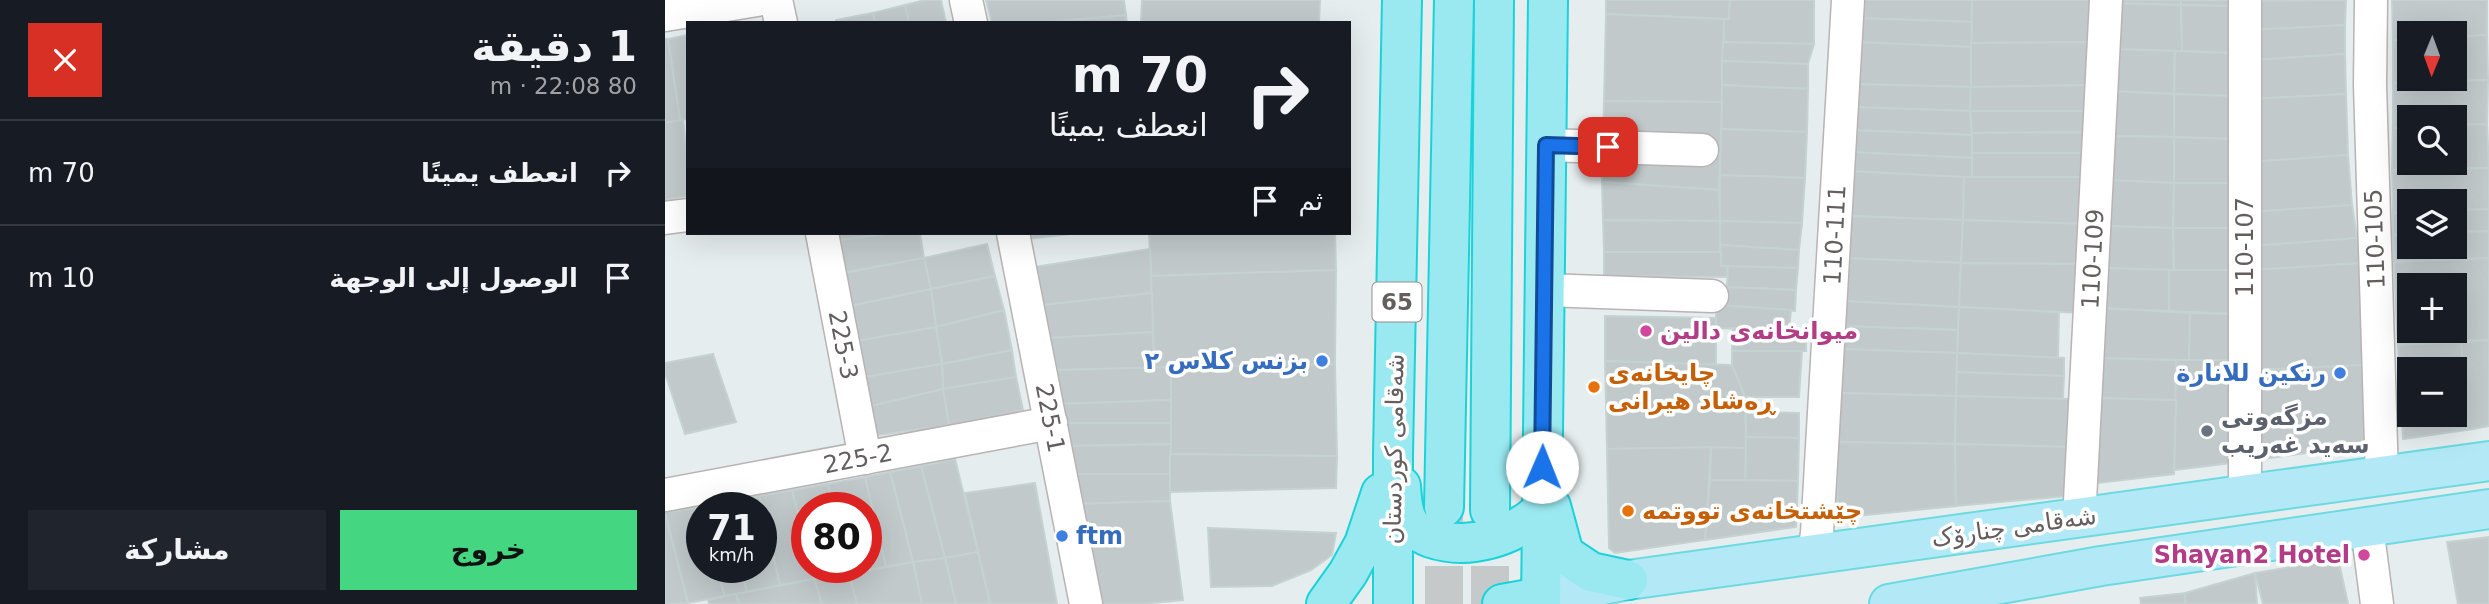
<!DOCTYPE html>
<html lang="ar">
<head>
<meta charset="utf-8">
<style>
	body { margin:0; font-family:"DejaVu Sans",Cairo,sans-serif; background:#20242c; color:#f1f3f6; direction:rtl; height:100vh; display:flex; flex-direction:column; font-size:26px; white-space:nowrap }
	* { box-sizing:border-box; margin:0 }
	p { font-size:23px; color:#9ea1a6 }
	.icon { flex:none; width:38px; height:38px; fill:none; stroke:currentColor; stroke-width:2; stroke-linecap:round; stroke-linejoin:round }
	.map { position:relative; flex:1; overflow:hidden; direction:ltr }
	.sheet { display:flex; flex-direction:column; background:#171b24; width:665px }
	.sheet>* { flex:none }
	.top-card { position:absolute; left:21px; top:21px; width:665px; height:214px; border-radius:0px; box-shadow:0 7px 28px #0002; direction:rtl; background:#171b24; color:#f1f3f6; overflow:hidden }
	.needle { width:46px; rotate:181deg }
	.buttons { position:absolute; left:1732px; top:21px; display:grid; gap:14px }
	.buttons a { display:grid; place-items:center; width:70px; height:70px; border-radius:0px; background:#171b24; box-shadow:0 7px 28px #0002; font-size:35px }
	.speed { position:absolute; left:21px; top:492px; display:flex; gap:14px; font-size:35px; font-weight:700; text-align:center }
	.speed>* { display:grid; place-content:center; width:91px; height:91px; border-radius:50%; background:#171b24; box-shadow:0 7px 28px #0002; line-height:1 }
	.speed small { font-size:18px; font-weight:400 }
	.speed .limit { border:10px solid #d22; background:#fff; color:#111 }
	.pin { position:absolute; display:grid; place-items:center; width:60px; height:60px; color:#fff; margin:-30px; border-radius:14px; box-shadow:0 4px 10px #0006 }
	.me { position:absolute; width:77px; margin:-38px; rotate:1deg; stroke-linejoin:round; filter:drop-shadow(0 0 5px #0008) }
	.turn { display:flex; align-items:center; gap:24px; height:147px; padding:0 28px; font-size:32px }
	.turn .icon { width:91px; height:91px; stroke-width:2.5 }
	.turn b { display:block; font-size:49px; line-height:60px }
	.then { display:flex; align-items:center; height:66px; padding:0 28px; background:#0003; gap:14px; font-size:26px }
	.round { display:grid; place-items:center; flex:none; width:74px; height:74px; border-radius:0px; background:#20242c }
	.overview { display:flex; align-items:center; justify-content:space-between; height:119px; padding:0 28px }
	h1 { font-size:42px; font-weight:700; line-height:52px }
	.action { display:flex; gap:14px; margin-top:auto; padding:14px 28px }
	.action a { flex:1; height:80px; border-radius:0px; background:#45d682; color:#111; font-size:28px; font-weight:700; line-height:80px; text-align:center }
	.action a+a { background:#20242c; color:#f1f3f6 }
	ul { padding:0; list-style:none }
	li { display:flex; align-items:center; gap:21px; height:105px; padding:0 28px; border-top:2px solid #363941 }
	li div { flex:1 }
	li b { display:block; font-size:26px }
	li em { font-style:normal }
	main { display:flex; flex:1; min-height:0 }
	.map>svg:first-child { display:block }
	.building { fill:#c2c9ca; stroke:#c5d2d2; stroke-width:2; fill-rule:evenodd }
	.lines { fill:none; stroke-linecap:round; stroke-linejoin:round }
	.highway-tunnel { stroke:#c6c9ca; stroke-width:38; stroke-dasharray:38 19; stroke-linecap:butt }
	.minor-casing { stroke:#b9b3b3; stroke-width:35 }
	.major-casing { stroke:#6cdae1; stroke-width:42 }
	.highway-casing { stroke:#1ad3da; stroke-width:42 }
	.minor { stroke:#fff; stroke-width:32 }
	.major { stroke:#b3e9f6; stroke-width:38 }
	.highway { stroke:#9ae9f1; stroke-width:38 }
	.route-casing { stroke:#114b97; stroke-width:18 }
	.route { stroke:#1a73e8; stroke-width:12 }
	.hotel-dot { fill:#d1479c; stroke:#fff; stroke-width:2.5 }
	.shop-dot { fill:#3f7fe0; stroke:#fff; stroke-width:2.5 }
	.food-dot { fill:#e8710a; stroke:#fff; stroke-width:2.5 }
	.worship-dot { fill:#6b7280; stroke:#fff; stroke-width:2.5 }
	.labels { text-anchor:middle; stroke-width:7; stroke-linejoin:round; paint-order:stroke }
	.shield { fill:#fff; stroke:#928e8e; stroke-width:2 }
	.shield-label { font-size:23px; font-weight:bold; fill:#645e5e }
	.street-label { font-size:24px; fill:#645e5e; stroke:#fff }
	.hotel-label { font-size:24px; font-weight:bold; fill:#b23c85; stroke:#fff; text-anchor:start }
	.shop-label { font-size:24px; font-weight:bold; fill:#366cbe; stroke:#fff; text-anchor:end }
	.food-label { font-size:24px; font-weight:bold; fill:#c56008; stroke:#fff; text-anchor:start }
	.worship-label { font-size:24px; font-weight:bold; fill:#5b616d; stroke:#fff; text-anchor:start }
</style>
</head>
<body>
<main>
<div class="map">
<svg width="1824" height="604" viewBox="0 0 1824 604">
	<rect width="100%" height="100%" fill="#e6edee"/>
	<g class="building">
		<polygon points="260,0 276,0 281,23 244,23 240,5"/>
		<polygon points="321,0 459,0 461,15 374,23 327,23"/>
		<polygon points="477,0 655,0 654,23 476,22"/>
		<polygon points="941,0 1065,0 1064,19 941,14"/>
		<polygon points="1065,0 1149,0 1149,44 1058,42 1059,19 1064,19"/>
		<polygon points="1193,0 1307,0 1307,22 1192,18"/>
		<polygon points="1307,0 1436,0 1433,42 1306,43"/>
		<polygon points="1449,0 1516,0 1516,5 1449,3"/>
		<polygon points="1516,0 1566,0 1566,6 1516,5"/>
		<polygon points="1681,0 1680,25 1588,30 1589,1"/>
		<polygon points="1727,0 1822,0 1822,35 1790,37 1790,33 1745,33 1745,39 1728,40"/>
		<polygon points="1449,3 1516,5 1517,51 1447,49"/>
		<polygon points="240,5 244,23 210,23 208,13"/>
		<polygon points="1516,5 1566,6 1566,53 1517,51"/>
		<polygon points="208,13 210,23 171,23 171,20"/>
		<polygon points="941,14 1059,19 1057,102 939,101"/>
		<polygon points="461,15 462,23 374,23"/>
		<polygon points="1192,18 1307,22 1306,47 1191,42"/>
		<polygon points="1680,25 1680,54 1588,60 1588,30"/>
		<polygon points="23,35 23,119 15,120 3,39"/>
		<polygon points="1822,35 1823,80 1728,83 1728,40 1745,39 1745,79 1790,79 1790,37"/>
		<polygon points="0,39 3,39 15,120 0,123"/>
		<polygon points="1058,42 1149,44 1143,64 1057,61"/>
		<polygon points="1191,42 1306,47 1306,87 1189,84"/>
		<polygon points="1433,42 1429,85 1306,87 1306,43"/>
		<polygon points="1447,49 1510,51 1509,94 1445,91"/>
		<polygon points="1510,51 1566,53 1567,96 1509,94"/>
		<polygon points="1680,54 1681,94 1587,99 1588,60"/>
		<polygon points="1057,61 1143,64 1143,89 1057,85"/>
		<polygon points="1823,80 1822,124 1790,125 1790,117 1745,117 1745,127 1728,128 1728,83"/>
		<polygon points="1189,84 1306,87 1305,111 1188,107"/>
		<polygon points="1057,85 1143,89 1142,132 1056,129"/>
		<polygon points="1429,85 1427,111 1305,111 1306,87"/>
		<polygon points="1445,91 1509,94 1509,137 1445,136"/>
		<polygon points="1509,94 1567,96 1565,139 1509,137"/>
		<polygon points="1681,94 1683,155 1585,162 1587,99"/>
		<polygon points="939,101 1057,102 1054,190 937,182"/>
		<polygon points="1188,107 1305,111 1307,135 1185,130"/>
		<polygon points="1305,111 1427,111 1425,132 1307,133"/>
		<polygon points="18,120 23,167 23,196 0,200 0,123"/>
		<polygon points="1822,124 1824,168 1727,170 1728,128 1745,127 1745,163 1790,163 1790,125"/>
		<polygon points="1056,129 1142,132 1140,178 1055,175"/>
		<polygon points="1185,130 1307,135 1307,158 1184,152"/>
		<polygon points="1425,132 1426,153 1307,153 1307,133"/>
		<polygon points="1445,136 1509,137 1509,183 1442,180"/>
		<polygon points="1509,137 1565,139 1564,183 1509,183"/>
		<polygon points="1184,152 1307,158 1307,178 1183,171"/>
		<polygon points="1307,153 1426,153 1428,177 1307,178"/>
		<polygon points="1683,155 1687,205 1586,212 1585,162"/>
		<polygon points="1824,168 1824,209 1790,210 1790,201 1745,201 1745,212 1728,213 1727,170"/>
		<polygon points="1183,171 1299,177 1298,220 1183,216"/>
		<polygon points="1055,175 1140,178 1137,223 1055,221"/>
		<polygon points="1299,177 1428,177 1425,224 1298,220"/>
		<polygon points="1442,180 1509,183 1508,228 1440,226"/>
		<polygon points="937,182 1054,190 1055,221 938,220"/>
		<polygon points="1509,183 1564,183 1564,228 1508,228"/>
		<polygon points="1687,205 1692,238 1588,246 1586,212"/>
		<polygon points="1824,209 1824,231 1790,232 1790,210"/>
		<polygon points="1745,212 1745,234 1728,235 1728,213"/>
		<polygon points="1183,216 1298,220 1296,263 1180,258"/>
		<polygon points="938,220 1055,221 1056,252 939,252"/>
		<polygon points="1298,220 1425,224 1419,264 1296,263"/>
		<polygon points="1055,221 1137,223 1134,250 1055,245"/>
		<polygon points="1440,226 1508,228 1509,270 1436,268"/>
		<polygon points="1508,228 1564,228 1565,270 1509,270"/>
		<polygon points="1824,231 1824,258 1729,262 1728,235 1745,234 1745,247 1790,247 1790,232"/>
		<polygon points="166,233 228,233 167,241"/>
		<polygon points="228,233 255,233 259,258 173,274 167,241"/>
		<polygon points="361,233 415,233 362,239"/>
		<polygon points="484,233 670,233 671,270 486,276"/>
		<polygon points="1692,238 1696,263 1589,270 1588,246"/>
		<polygon points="322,244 330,276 266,289 259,258"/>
		<polygon points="1055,245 1134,250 1133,268 1056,266"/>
		<polygon points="485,249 487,293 377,305 369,267"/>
		<polygon points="939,252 1056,252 1056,266 1063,266 1062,277 939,276"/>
		<polygon points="259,258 266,289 180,307 173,274"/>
		<polygon points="1180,258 1296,263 1294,307 1178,301"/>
		<path d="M1824,258V340L1733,345L1729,262ZM1745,285H1790V331H1745Z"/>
		<polygon points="1296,263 1419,264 1416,313 1294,307"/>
		<polygon points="1696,263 1698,365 1588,370 1589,270"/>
		<polygon points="1063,266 1133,268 1131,290 1062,287"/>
		<polygon points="1436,268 1504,270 1504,311 1433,308"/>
		<polygon points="671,270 670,364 489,368 486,276"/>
		<polygon points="1504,270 1565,270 1568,314 1504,311"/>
		<polygon points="330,276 339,310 271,327 266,289"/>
		<polygon points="1062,287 1131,290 1130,311 1062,306"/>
		<polygon points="266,289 271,327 187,342 180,307"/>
		<polygon points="487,293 488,332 385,338 377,305"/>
		<polygon points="1178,301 1294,307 1293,330 1178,326"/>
		<polygon points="1052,305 1126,310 1124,330 1050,328"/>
		<polygon points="1294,307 1394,312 1393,358 1292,353"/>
		<polygon points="1433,308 1525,313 1524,360 1431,358"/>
		<polygon points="339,310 347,350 277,364 271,327"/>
		<polygon points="1525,313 1568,314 1574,360 1524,360"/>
		<polygon points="940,316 1051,318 1051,365 940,361"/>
		<polygon points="1178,326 1293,330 1292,353 1177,349"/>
		<polygon points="271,327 277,364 194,378 187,342"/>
		<polygon points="1068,328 1141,331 1141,351 1067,351"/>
		<polygon points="488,332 489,368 392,370 385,338"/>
		<polygon points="1824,340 1824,426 1802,430 1796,342"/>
		<path d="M1796,342L1802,430L1738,439L1733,345ZM1745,369H1790V415H1745Z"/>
		<polygon points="1177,349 1292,353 1291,396 1176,393"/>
		<polygon points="347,350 351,377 278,389 277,364"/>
		<polygon points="1067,351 1137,351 1134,397 1080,397 1067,365"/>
		<polygon points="1292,353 1399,358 1399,376 1292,372"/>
		<polygon points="48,354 71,422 20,434 0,373 0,363"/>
		<polygon points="1431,358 1511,360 1511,400 1430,398"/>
		<polygon points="1511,360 1574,360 1574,462 1509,470"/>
		<polygon points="940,361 1067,365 1080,397 1081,448 942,449"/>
		<polygon points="277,364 278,389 202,407 194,378"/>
		<polygon points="670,364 672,456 505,454 506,367"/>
		<polygon points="1698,365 1700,445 1590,460 1588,370"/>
		<polygon points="506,367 506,400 394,404 392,370"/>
		<polygon points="1292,372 1399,376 1398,399 1291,396"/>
		<polygon points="351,377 358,410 284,425 278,389"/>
		<polygon points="278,389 284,425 208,436 202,407"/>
		<polygon points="1176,393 1291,396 1290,444 1173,442"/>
		<polygon points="1291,396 1406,399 1405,447 1290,444"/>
		<polygon points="1430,398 1511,400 1509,474 1433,483"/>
		<polygon points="506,400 506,423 395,423 394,404"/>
		<polygon points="1081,412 1134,413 1134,438 1081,437"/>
		<polygon points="395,423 506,423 506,444 397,446"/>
		<polygon points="1081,437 1134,438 1133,481 1080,480"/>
		<polygon points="1173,442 1290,444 1291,506 1172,518"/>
		<polygon points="506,444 505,474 407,474 405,446"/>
		<polygon points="1290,444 1405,447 1403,496 1291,506"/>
		<polygon points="1046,447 1081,448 1080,480 1045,480"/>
		<polygon points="1046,447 1040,540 950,553 944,548 942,449"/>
		<polygon points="505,454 672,456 671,488 505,492"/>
		<polygon points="290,459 313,552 280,558 256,466"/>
		<polygon points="256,466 280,558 248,562 225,472"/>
		<polygon points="225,472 248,562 221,567 200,477"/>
		<polygon points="407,474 505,474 505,501 408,504"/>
		<polygon points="200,477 221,567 184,574 182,567 201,567 201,508 168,508 163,484"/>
		<polygon points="1045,480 1133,481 1131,527 1040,540"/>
		<polygon points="370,483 392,604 325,604 300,493"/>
		<polygon points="163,484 168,508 142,508 142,549 127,490"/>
		<polygon points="127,490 142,549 142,567 146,567 149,579 115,585 94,496"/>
		<polygon points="94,496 115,585 82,592 75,567 96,567 96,508 60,508 58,503"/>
		<polygon points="505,501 518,600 477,604 433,604 408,504"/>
		<polygon points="31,508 37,524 37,567 51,567 60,596 23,603 0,512"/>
		<polygon points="0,515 23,603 0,604"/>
		<polygon points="543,528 671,533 667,555 646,570 607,586 546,587"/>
		<polygon points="1824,537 1824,604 1793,604 1782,542"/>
		<polygon points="313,552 325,604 291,604 280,558"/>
		<polygon points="280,558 291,604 257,604 248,562"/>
		<polygon points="1662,561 1669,562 1675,567 1683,604 1598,604 1590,573"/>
		<polygon points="248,562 257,604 192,604 184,574"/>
		<polygon points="51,567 75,567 82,592 60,596"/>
		<polygon points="146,567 182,567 184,574 149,579"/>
		<polygon points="1590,573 1592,604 1520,604 1520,593"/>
		<polygon points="184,574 192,604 157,604 149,579"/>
		<polygon points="149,579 157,604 74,604 71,594"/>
		<polygon points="1520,593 1520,604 1476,604 1475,598"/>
		<polygon points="71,594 74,604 44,604 43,600"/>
	</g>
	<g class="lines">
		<g class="highway-tunnel">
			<polyline points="779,509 779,604"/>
			<polyline points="825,604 825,510"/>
		</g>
		<g class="minor-casing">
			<g id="minor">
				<polyline points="111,0 116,23"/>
				<polyline points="301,0 306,23"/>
				<polyline points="1706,0 1705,85 1717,477"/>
				<polyline points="0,15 92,0"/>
				<polyline points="881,145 1037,150"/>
				<polyline points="0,218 23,215"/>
				<polyline points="157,233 200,458"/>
				<polyline points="348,233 421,604"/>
				<polyline points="880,290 1047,296"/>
				<polyline points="1580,494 1580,0"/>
				<polyline points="0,495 386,423"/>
				<polyline points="1416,518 1415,501 1441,0"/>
				<polyline points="1702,527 1712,604"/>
				<polyline points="1149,554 1152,533 1183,0"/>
			</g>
		</g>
		<g class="major-casing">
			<g id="major">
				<polyline points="875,597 963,580 1824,461"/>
				<polyline points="1224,604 1436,566 1824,509"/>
			</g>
		</g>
		<g class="highway-casing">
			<g id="highway">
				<path d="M736,486C737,498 737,512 744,523C748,530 759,535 766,538C804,551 848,537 877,510"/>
				<polyline points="886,506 899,554 926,572 963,580"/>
				<polyline points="779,507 789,0"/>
				<polyline points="825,510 829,0"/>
				<polyline points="661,604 683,573 699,544 716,493"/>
				<polyline points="728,604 728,454 737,0"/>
				<polyline points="837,604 875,597"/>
				<polyline points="876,604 883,0"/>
			</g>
		</g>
		<use href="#minor" class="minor"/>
		<use href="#major" class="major"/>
		<use href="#highway" class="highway"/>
	</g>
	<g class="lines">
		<g class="route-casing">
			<polyline id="route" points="877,467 881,145 943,147"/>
		</g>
		<use href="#route" class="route"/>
	</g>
	<g class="hotel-dot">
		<circle cx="981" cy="331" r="7"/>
		<circle cx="1699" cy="555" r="7"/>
	</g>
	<g class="shop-dot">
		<circle cx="657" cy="361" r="7"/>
		<circle cx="1675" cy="373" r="7"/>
		<circle cx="397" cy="536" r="7"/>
	</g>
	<g class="food-dot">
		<circle cx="929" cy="387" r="7"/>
		<circle cx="963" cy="511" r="7"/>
	</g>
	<circle class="worship-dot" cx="1542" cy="431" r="7"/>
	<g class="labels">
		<rect class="shield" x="707.5" y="282.5" width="49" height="39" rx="5"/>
		<g class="shield-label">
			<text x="732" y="310">65</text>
		</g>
		<g class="street-label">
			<text transform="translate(1170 235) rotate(-87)" y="8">110-111</text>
			<text transform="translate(1710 239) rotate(-92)" y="8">110-105</text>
			<text transform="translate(1580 247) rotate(-90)" y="8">110-107</text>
			<text transform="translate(1428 259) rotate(-87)" y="8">110-109</text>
			<text transform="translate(178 345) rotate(79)" y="8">225-3</text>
			<text transform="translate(385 418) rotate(79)" y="8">225-1</text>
			<text transform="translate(729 449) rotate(-89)" y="8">شەقامی کوردستان</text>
			<text transform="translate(193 459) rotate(-11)" y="8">225-2</text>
			<text transform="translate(1349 527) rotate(-8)" y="8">شەقامی چنارۆک</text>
		</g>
		<g class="hotel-label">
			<text x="995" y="339">میوانخانەی دالین</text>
			<text x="1685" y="563" text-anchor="end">Shayan2 Hotel</text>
		</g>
		<g class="shop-label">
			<text x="643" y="369">بزنس کلاس ٢</text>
			<text x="1661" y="381">رنكين للانارة</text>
			<text x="411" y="544" text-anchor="start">ftm</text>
		</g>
		<g class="food-label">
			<text x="943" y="381">چایخانەی<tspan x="943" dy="28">ڕەشاد ھیرانی</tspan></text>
			<text x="977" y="519">چێشتخانەی تووتمە</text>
		</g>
		<g class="worship-label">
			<text x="1556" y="425">مزگەوتی<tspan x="1556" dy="28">سەید غەریب</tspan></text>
		</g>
	</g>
</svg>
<div class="buttons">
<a><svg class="needle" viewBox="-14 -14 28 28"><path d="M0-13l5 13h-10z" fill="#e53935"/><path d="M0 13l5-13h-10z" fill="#9ea1a6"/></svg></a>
<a><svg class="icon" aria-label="search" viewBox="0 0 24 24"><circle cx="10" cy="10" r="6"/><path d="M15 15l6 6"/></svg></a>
<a><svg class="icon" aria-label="layers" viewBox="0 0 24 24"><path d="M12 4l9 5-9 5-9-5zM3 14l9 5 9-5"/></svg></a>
<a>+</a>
<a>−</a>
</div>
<div class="speed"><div>71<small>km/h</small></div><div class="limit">80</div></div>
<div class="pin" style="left:943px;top:147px;background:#d93025"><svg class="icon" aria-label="arrive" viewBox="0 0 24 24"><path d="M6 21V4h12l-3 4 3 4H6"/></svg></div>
<svg class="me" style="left:877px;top:467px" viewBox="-20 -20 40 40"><circle r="19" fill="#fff"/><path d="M0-13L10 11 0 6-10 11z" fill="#1a73e8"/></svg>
<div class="top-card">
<div class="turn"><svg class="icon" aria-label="right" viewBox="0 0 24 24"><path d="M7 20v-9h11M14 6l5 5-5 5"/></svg><div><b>70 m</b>انعطف يمينًا</div></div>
<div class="then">ثم<svg class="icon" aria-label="arrive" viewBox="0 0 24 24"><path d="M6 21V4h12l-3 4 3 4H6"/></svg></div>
</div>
</div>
<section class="sheet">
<div class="overview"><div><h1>1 دقيقة</h1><p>80 m · 22:08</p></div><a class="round" style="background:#d93025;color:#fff"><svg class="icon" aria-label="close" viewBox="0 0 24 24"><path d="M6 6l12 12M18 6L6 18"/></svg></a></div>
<ul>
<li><svg class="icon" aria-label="right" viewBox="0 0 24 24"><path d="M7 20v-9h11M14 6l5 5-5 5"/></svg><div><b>انعطف يمينًا</b></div><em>70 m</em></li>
<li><svg class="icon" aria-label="arrive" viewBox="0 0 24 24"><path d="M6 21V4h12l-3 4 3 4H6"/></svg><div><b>الوصول إلى الوجهة</b></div><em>10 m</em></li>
</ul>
<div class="action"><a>خروج</a><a>مشاركة</a></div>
</section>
</main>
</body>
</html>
